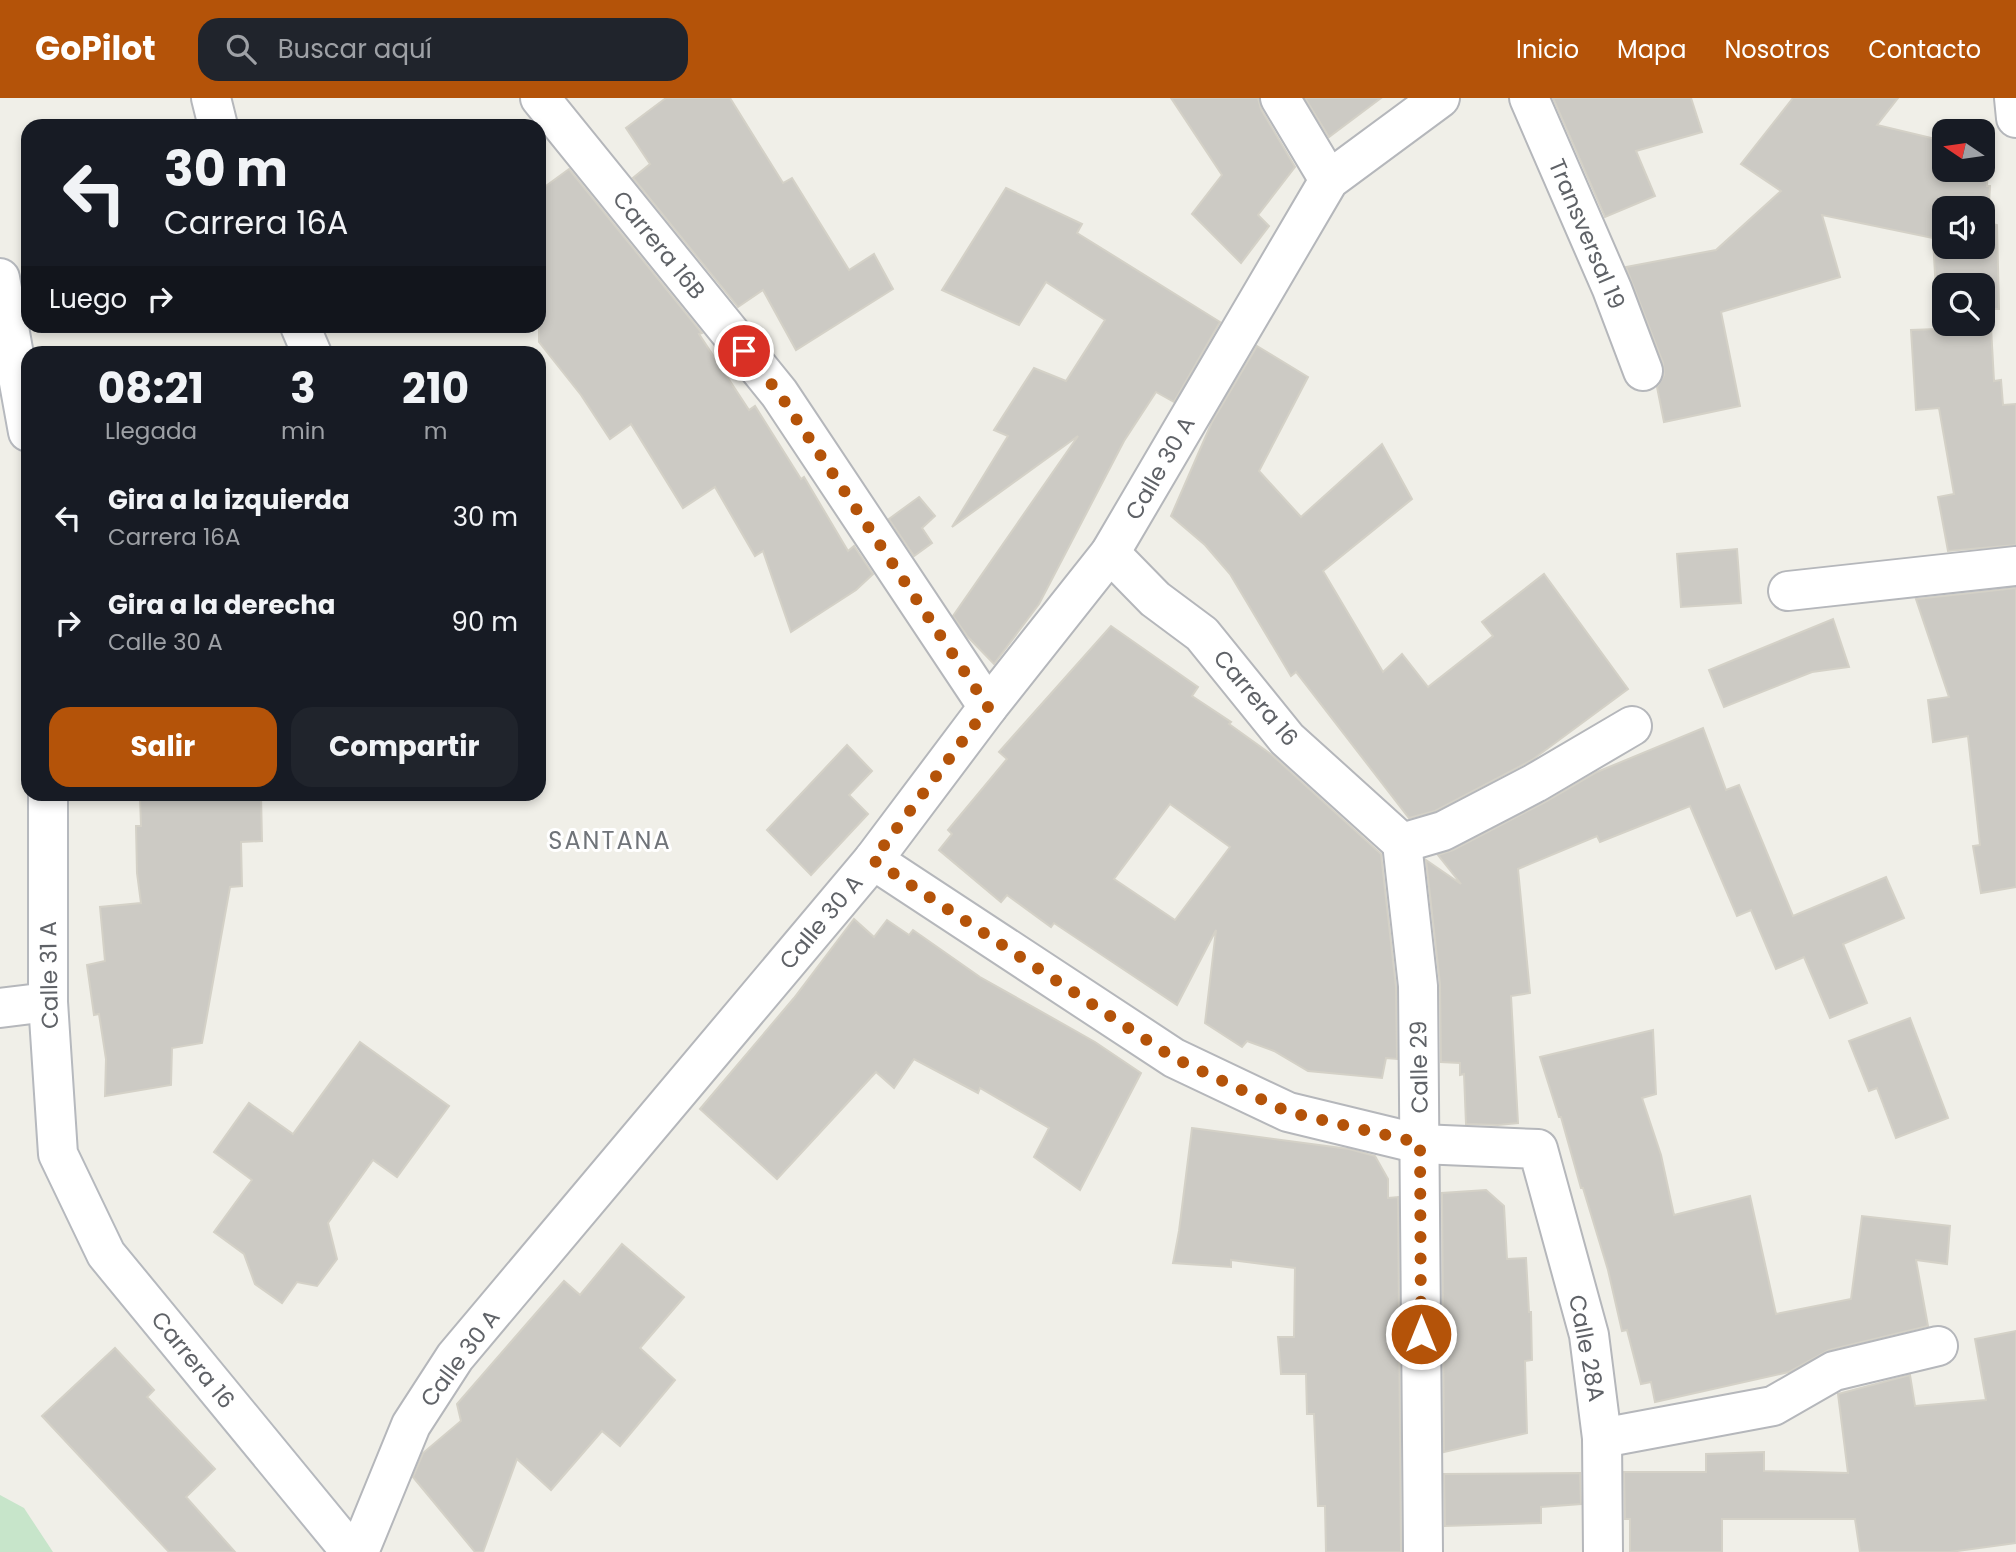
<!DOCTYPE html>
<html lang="es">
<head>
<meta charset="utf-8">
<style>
	body { margin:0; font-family:Poppins,sans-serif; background:#20242c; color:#f1f3f6; height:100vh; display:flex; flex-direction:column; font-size:26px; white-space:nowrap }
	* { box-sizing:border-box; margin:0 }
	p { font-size:23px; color:#9ea1a6 }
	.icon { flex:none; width:38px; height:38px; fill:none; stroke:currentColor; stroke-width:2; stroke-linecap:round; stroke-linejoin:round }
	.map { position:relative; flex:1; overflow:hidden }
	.side { position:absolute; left:21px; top:248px; width:525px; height:455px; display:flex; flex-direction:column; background:#171b24; border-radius:21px; box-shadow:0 4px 10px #0003 }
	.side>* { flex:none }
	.top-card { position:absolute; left:21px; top:21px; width:525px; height:214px; border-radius:21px; box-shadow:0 4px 10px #0003; background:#171b24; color:#f1f3f6; overflow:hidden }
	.needle { width:46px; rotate:283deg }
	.controls { position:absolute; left:1932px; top:21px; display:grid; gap:14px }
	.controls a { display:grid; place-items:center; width:63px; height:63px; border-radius:14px; background:#171b24; box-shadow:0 4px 10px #0003; font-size:35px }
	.pin { position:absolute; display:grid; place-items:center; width:60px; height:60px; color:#fff; margin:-30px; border:4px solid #fff; border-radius:50%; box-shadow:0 2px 7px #0007 }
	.me { position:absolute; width:77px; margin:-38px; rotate:0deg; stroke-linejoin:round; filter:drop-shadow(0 0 5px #0008) }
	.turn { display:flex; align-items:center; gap:24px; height:147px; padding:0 28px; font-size:32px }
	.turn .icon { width:91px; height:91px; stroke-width:2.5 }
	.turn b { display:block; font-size:49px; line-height:60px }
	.then { display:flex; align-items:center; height:66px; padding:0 28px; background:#0003; gap:14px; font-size:26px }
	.eta { display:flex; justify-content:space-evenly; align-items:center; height:119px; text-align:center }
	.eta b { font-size:42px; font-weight:700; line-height:49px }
	.button { display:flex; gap:14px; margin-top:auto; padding:14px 28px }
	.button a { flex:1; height:80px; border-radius:21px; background:#b45309; color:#fff; font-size:28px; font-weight:700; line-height:80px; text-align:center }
	.button a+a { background:#20242c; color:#f1f3f6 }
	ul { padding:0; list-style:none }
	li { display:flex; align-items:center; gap:21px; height:105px; padding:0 28px }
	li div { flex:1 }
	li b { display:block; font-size:26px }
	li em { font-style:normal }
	header { display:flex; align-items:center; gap:42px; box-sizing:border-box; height:98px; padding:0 35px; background:#b45309; color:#fff }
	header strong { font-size:33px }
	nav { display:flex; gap:38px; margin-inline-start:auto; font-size:24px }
	.search { width:490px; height:63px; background:#20242c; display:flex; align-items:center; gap:18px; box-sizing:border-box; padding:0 24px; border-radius:21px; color:#9ea1a6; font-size:26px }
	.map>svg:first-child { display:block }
	.green { fill:#c7e5ca }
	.building { fill:#cccac4; stroke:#d4d1c7; stroke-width:2; fill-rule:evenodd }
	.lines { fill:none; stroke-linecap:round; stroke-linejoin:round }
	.street-casing { stroke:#b5b7bb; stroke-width:42 }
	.secondary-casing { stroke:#b6b9be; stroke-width:42 }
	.street { stroke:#fff; stroke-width:38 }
	.secondary { stroke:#fff; stroke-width:38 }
	.route { stroke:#b45309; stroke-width:12; stroke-dasharray:0 21.6 }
	.labels { text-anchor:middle; stroke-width:6; stroke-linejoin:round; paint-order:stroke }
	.street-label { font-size:23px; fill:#5f6267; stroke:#fff }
	.neighbourhood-label { font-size:24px; letter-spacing:2px; fill:#707479; stroke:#fff }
</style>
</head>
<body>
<header>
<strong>GoPilot</strong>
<div class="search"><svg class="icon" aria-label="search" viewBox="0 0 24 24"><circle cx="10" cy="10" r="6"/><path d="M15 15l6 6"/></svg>Buscar aquí</div>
<nav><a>Inicio</a><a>Mapa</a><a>Nosotros</a><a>Contacto</a></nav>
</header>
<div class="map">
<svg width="2016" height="1454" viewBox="0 0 2016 1454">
	<rect width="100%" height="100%" fill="#f0efe8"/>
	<polygon class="green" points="0,1397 24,1410 53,1454 0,1454"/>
	<g class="building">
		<polygon points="666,0 730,0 783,85 792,80 849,172 874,156 893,191 796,252 763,192 738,209 633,80 650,66 626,30"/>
		<polygon points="1171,0 1258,0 1261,11 1295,69 1258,117 1269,128 1241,165 1192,116 1222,77"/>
		<polygon points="1305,0 1381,0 1329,39"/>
		<polygon points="1553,0 1691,0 1702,34 1636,53 1655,98 1605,119"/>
		<path d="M1793,0H1898L1877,27L1944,43V72H1983V63L1988,65L1987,88H1990L1988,125L1997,127L1999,211H1990L1994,283L2001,282L2003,307L2016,306V447L1948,453L1938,399L1954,396L1939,310L1916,312L1911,232L1938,231L1933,140L1822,117L1840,179L1721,214L1740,308L1664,324L1657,289L1664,277L1663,265L1626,169L1716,152L1781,93L1741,66ZM1944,110H1983V149H1944ZM1944,187H1983V226H1944Z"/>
		<polygon points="569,71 702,235 699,236 749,312 755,308 801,381 804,379 848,453 854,448 873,476 856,492 791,534 763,453 755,458 715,389 683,410 631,326 610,341 581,297 539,244 539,93"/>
		<polygon points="1006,90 1082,126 1077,135 1220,224 1174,304 1156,294 1124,343 1039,506 994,566 968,539 953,518 1078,338 952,429 1008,338 994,332 1034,270 1066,283 1105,222 1046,184 1019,227 942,192"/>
		<polygon points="1257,248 1308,279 1259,373 1301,419 1382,346 1412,401 1323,473 1383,574 1402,556 1428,589 1493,538 1482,524 1544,476 1628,591 1532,662 1435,713 1409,720 1296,574 1291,578 1230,476 1205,447 1171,418 1212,324"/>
		<polygon points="919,399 935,418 922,430 932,445 914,458 889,421"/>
		<polygon points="1737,451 1741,505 1681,509 1677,456"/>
		<polygon points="2016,490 2016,789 1981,795 1973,748 1980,747 1968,638 1933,644 1928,602 1949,599 1916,501"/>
		<polygon points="1833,521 1849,569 1812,574 1724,609 1709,572"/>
		<path d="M1111,528L1198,589L1192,598L1231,624L1229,626L1272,657L1381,756L1396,889L1397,961L1386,960L1382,980L1308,973L1274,953L1247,943L1242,949L1205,925L1216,832L1177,907L1054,825L1051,829L1007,797L1001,804L939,752L952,736L948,732L1007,661L999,654ZM1170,706L1230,749L1175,822L1114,781Z"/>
		<polygon points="1703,630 1726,692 1739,687 1793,818 1886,779 1904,820 1843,846 1867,905 1830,920 1804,859 1776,871 1751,812 1737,818 1690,708 1600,744 1597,738 1518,771 1530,895 1511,898 1518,1025 1498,1027 1466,1026 1464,976 1460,977 1460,965 1441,964 1440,886 1426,762 1461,786 1438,757 1453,752 1545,704 1597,674"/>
		<polygon points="847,647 872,673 849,697 868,716 811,777 767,732"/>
		<polygon points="197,696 261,696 262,743 241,744 242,788 230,789 202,945 172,950 171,987 105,998 106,961 99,916 94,917 87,867 105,863 100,809 141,805 137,775 136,728 141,728 140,700"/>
		<polygon points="854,821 874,839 887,822 909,837 913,832 980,879 1095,944 1141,975 1080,1092 1034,1059 1049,1030 980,990 978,995 914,961 894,990 876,974 777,1081 700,1011 794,900"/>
		<polygon points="1910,920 1948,1020 1896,1040 1877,990 1869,993 1849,943"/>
		<polygon points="1653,932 1656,996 1642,1000 1661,1057 1674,1117 1750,1098 1776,1216 1851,1201 1862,1118 1950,1128 1947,1166 1916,1162 1928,1228 1829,1252 1789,1274 1655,1304 1651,1284 1641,1286 1627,1232 1622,1233 1608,1172 1583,1090 1581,1090 1561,1019 1559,1019 1540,959"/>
		<polygon points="360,944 449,1008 397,1079 373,1062 328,1125 337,1161 317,1188 297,1184 282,1205 255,1186 244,1156 214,1134 252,1082 214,1054 249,1005 293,1036"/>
		<polygon points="1192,1030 1349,1051 1375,1058 1388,1081 1388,1100 1398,1099 1401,1454 1326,1454 1325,1408 1318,1408 1314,1316 1307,1316 1306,1276 1281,1276 1278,1239 1294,1239 1295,1170 1231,1162 1231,1169 1173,1165 1179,1133"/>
		<polygon points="1486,1092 1504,1108 1507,1161 1526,1160 1529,1214 1531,1214 1532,1262 1525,1263 1527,1335 1444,1354 1442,1095"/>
		<polygon points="622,1146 684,1199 640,1250 675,1282 620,1348 602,1333 551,1392 517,1361 483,1454 475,1454 413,1379 423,1355 461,1323 457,1306 564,1183 580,1197"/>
		<polygon points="2016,1233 2016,1445 1950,1454 1860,1454 1855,1421 1722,1421 1722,1454 1630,1454 1630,1421 1625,1421 1624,1374 1706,1374 1706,1356 1764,1354 1764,1373 1848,1375 1838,1296 1910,1277 1915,1308 1986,1302 1975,1241"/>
		<polygon points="115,1250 154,1292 147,1299 215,1371 186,1399 235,1454 169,1454 42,1318"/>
		<polygon points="1580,1375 1581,1406 1541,1409 1541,1425 1445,1428 1444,1376"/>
	</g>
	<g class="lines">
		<g class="street-casing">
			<g id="street">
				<polyline points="211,0 218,28"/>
				<polyline points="540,0 779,295 988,609"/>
				<polyline points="1280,0 1329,82"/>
				<polyline points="1529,0 1612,191 1643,273"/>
				<polyline points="2014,0 2016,20"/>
				<polyline points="300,228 312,256"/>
				<polyline points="1110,455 1155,501 1202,536 1287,641 1402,745"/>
				<polyline points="1788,493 2016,468"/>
				<polyline points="1402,745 1418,888 1423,1454"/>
				<polyline points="1402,745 1443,733 1535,685 1632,628"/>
				<polyline points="873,762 1174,960 1288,1014 1420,1046 1538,1051 1589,1237 1602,1340 1603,1454"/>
				<polyline points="0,910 48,904"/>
				<polyline points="1602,1340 1773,1308 1834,1273 1938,1248"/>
				<polyline points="359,1454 411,1327 455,1259 873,762 988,609 1110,455 1329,82 1440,0"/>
			</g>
		</g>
		<g class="secondary-casing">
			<g id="secondary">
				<polyline points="0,180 28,334"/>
				<polyline points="48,696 48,904 58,1056 106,1156 351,1454"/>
			</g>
		</g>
		<use href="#street" class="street"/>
		<use href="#secondary" class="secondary"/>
	</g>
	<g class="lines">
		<polyline class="route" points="744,253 779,295 988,609 873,762 1174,960 1288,1014 1420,1045 1421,1236"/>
	</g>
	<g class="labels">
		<g class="street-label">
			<text transform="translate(1587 136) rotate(67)" y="8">Transversal 19</text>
			<text transform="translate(659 147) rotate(51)" y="8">Carrera 16B</text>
			<text transform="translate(1160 370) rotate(-60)" y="8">Calle 30 A</text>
			<text transform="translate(1256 600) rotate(50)" y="8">Carrera 16</text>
			<text transform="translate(821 824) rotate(-50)" y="8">Calle 30 A</text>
			<text transform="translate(49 877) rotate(-91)" y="8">Calle 31 A</text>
			<text transform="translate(1419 969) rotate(-91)" y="8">Calle 29</text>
			<text transform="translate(1587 1250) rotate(79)" y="8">Calle 28A</text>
			<text transform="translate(460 1260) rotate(-53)" y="8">Calle 30 A</text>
			<text transform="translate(193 1262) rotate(51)" y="8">Carrera 16</text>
		</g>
		<g class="neighbourhood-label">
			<text x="610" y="751">SANTANA</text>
		</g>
	</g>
</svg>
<div class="controls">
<a><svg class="needle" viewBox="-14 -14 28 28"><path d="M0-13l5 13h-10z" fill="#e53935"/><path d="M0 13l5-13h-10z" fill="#9ea1a6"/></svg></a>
<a><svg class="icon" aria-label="sound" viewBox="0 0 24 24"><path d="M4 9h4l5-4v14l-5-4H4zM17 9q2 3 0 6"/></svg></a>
<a><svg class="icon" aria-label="search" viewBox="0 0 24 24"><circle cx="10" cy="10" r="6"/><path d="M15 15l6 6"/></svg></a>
</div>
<div class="pin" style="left:744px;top:253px;background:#d93025"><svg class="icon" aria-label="arrive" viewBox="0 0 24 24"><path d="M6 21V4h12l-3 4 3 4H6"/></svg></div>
<svg class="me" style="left:1421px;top:1236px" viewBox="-20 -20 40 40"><circle r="17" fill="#b45309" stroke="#fff" stroke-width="3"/><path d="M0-11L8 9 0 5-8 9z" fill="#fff"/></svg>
<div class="top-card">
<div class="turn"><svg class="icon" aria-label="left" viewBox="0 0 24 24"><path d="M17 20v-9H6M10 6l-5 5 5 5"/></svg><div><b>30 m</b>Carrera 16A</div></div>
<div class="then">Luego<svg class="icon" aria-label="right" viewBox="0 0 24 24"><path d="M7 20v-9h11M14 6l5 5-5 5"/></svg></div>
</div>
<section class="side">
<div class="eta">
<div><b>08:21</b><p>Llegada</p></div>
<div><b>3</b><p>min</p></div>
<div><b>210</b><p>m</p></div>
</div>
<ul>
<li><svg class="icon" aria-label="left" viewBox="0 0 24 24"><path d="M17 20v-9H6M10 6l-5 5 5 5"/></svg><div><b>Gira a la izquierda</b><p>Carrera 16A</p></div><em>30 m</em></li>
<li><svg class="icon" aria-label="right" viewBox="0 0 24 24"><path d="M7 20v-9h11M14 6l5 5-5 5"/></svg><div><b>Gira a la derecha</b><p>Calle 30 A</p></div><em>90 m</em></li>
</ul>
<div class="button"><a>Salir</a><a>Compartir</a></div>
</section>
</div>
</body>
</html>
